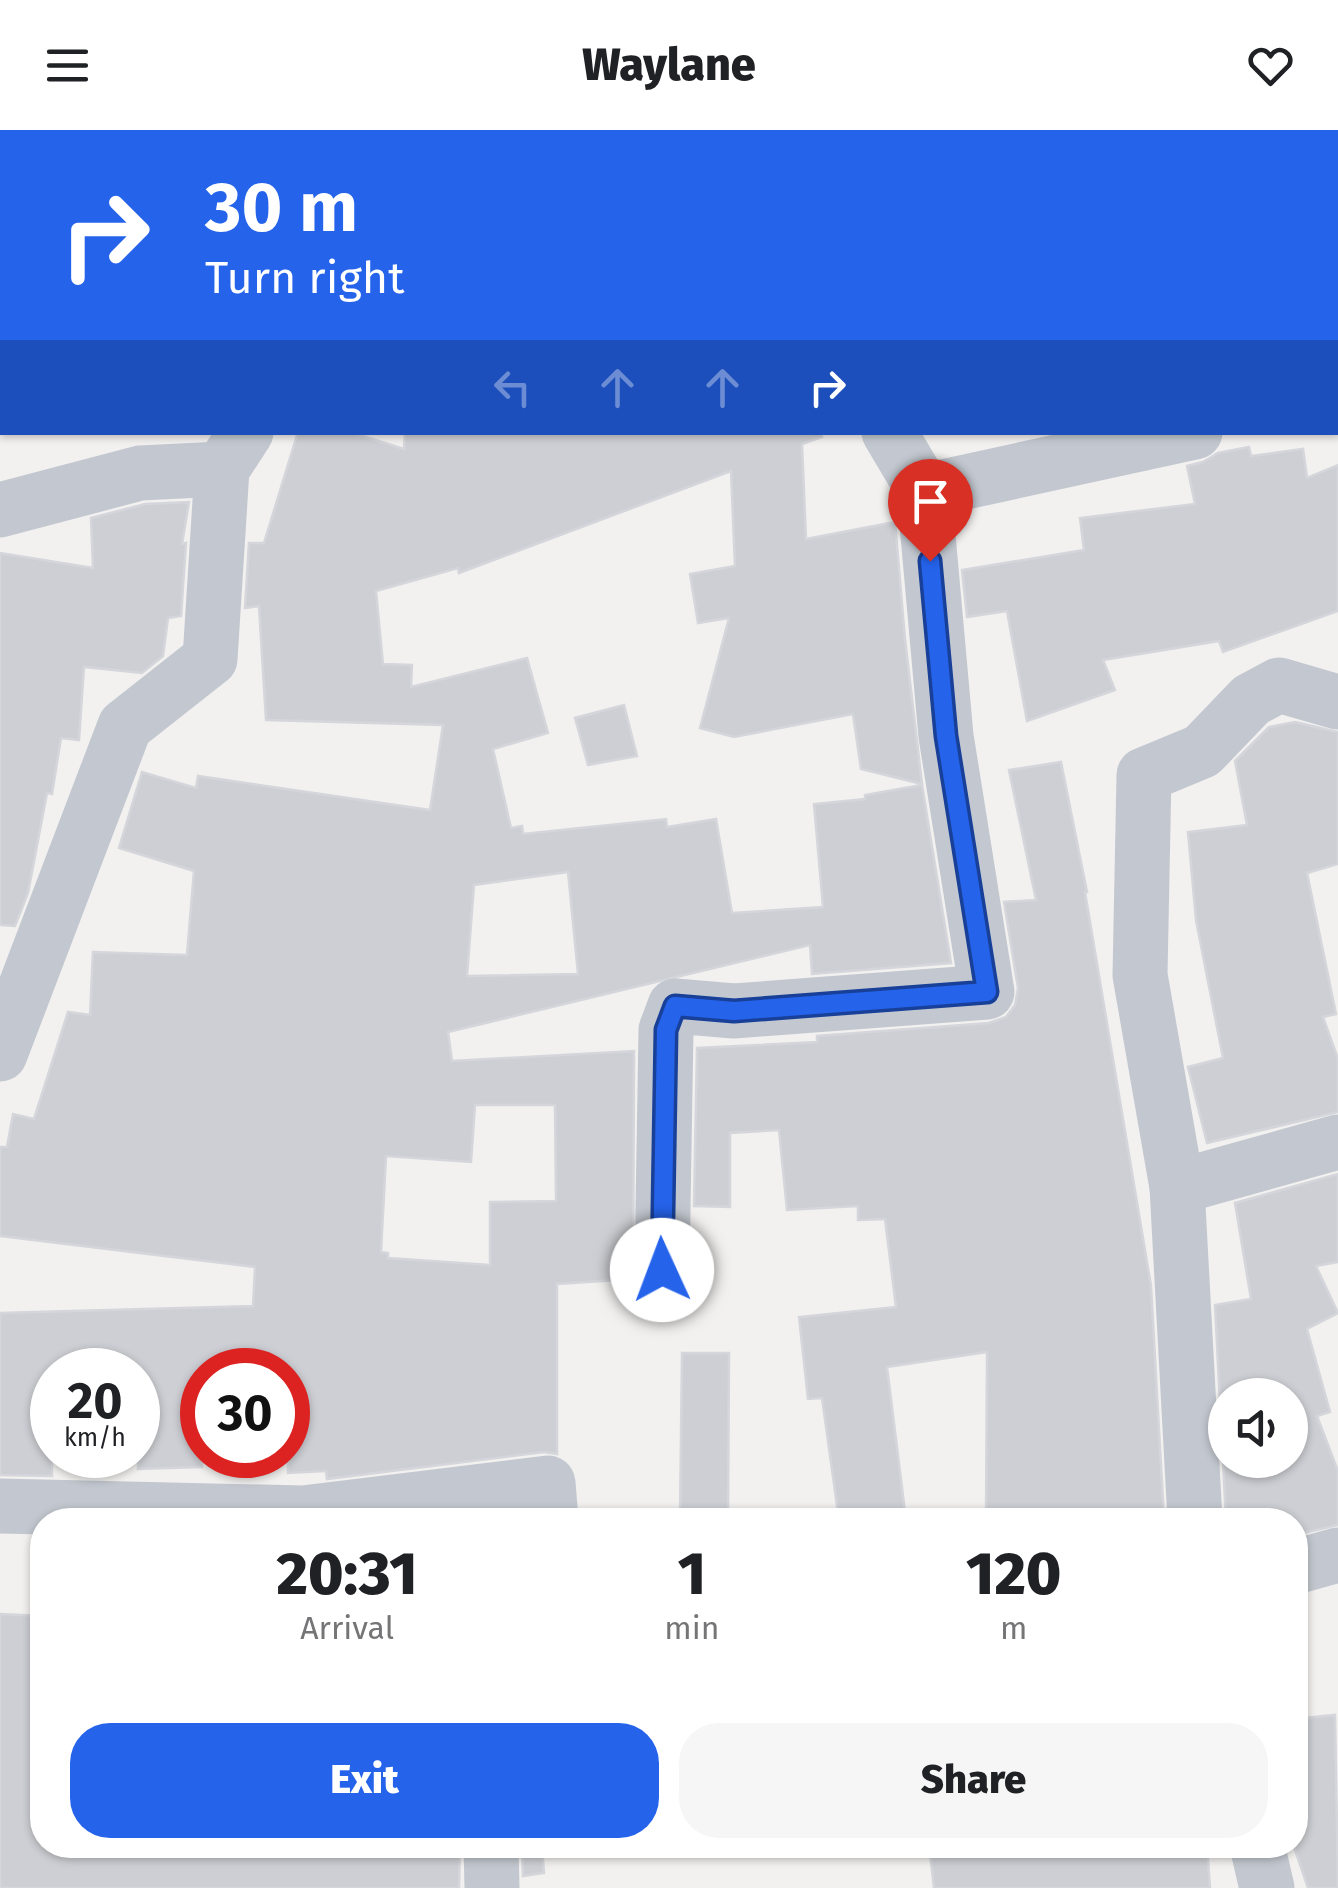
<!DOCTYPE html>
<html lang="en">
<head>
<meta charset="utf-8">
<style>
	body { margin:0; font-family:"Fira Sans",sans-serif; background:#f6f6f6; color:#202124; height:100vh; display:flex; flex-direction:column; font-size:38px; white-space:nowrap }
	* { box-sizing:border-box; margin:0 }
	p { font-size:32px; color:#757577 }
	.icon { flex:none; width:55px; height:55px; fill:none; stroke:currentColor; stroke-width:2; stroke-linecap:round; stroke-linejoin:round }
	.map { position:relative; flex:1; overflow:hidden }
	.sheet { position:absolute; left:30px; top:1378px; width:1278px; height:350px; display:flex; flex-direction:column; background:#fff; border-radius:40px; box-shadow:0 2px 8px #0004 }
	.sheet>* { flex:none }
	.top-card { position:absolute; left:0px; top:0px; width:1340px; height:305px; box-shadow:0 2px 8px #0004; background:#2563eb; color:#fff; overflow:hidden }
	.tools { position:absolute; left:1208px; top:1248px; display:grid; gap:20px }
	.tools a { display:grid; place-items:center; width:100px; height:100px; border-radius:50%; background:#fff; box-shadow:0 2px 8px #0004; font-size:50px }
	.speed { position:absolute; left:30px; top:1218px; display:flex; gap:20px; font-size:50px; font-weight:700; text-align:center }
	.speed>* { display:grid; place-content:center; width:130px; height:130px; border-radius:50%; background:#fff; box-shadow:0 2px 8px #0004; line-height:1 }
	.speed small { font-size:25px; font-weight:400 }
	.speed .limit { border:15px solid #d22; background:#fff; color:#111 }
	.pin { position:absolute; display:grid; place-items:center; width:85px; height:85px; color:#fff; margin:-102px -42px; border-radius:50% 50% 50% 0; rotate:-45deg; box-shadow:0 0 10px #0007 }
	.pin .icon { rotate:45deg }
	.me { position:absolute; width:110px; margin:-55px; rotate:358deg; stroke-linejoin:round; filter:drop-shadow(0 0 8px #0008) }
	.turn { display:flex; align-items:center; gap:35px; height:210px; padding:0 40px; font-size:45px }
	.turn .icon { width:130px; height:130px; stroke-width:2.5 }
	.turn b { display:block; font-size:70px; line-height:85px }
	.lanes { display:flex; align-items:center; height:95px; padding:0 40px; background:#0003; justify-content:center; gap:50px; direction:ltr }
	.lanes .off { opacity:.35 }
	.eta { display:flex; justify-content:space-evenly; align-items:center; height:170px; text-align:center }
	.eta b { font-size:60px; font-weight:800; line-height:70px }
	.primary-button { display:flex; gap:20px; margin-top:auto; padding:20px 40px }
	.primary-button a { flex:1; height:115px; border-radius:40px; background:#2563eb; color:#fff; font-size:40px; font-weight:800; line-height:115px; text-align:center }
	.primary-button a+a { background:#f6f6f6; color:#202124 }
	header { display:flex; justify-content:space-between; align-items:center; height:130px; padding:0 40px; background:#fff; font-size:45px; font-weight:800 }
	.map>svg:first-child { display:block }
	.building { fill:#cecfd4; stroke:#d5d6db; stroke-width:2.5; fill-rule:evenodd }
	.lines { fill:none; stroke-linecap:round; stroke-linejoin:round }
	.minor { stroke:#c3c8d0; stroke-width:55 }
	.route-casing { stroke:#184099; stroke-width:25 }
	.route { stroke:#2563eb; stroke-width:18 }
</style>
</head>
<body>
<header><svg class="icon" aria-label="menu" viewBox="0 0 24 24"><path d="M4 6h16M4 12h16M4 18h16"/></svg>Waylane<svg class="icon" aria-label="heart" viewBox="0 0 24 24"><path d="M12 20l-8-8c-3-5 5-10 8-4 3-6 11-1 8 4z"/></svg></header>
<div class="map">
<svg width="1338" height="1758" viewBox="0 0 1338 1758">
	<rect width="100%" height="100%" fill="#f2f1f0"/>
	<g class="building">
		<path d="M298,302H350L404,319L405,302H821L822,307L802,314L806,409L895,392L905,509L922,654L861,639L853,584L734,607L700,598L729,488L698,493L690,444L735,436L731,341L459,443L458,438L376,461L383,534L412,535L411,557L527,528L548,603L493,619L511,698L522,696L523,704L666,689L667,697L716,689L732,783L823,777L814,674L865,669V665L922,655L951,833L812,844L810,815L448,902L452,931L634,921L633,1149L557,1154V1324L544,1322L327,1349L326,1341L288,1343V1240H202V1337L138,1339V1240H52V1346L0,1345V1183L253,1176L255,1137L0,1106V1017H7L13,984L34,989L68,882L90,885L93,822L187,825L194,741L119,718L142,642L196,658L198,646L430,680L443,595L266,590L259,476L245,478L249,413H264ZM568,742L578,844L467,846L474,755ZM475,975H555L556,1071L490,1072V1135L388,1128V1123L381,1122L386,1026L471,1032Z"/>
		<polygon points="1249,317 1251,326 1303,319 1307,348 1338,335 1338,481 1223,522 1219,511 1103,530 1115,560 1027,591 1007,481 967,487 962,440 1084,420 1080,388 1195,374 1187,336 1203,332 1218,323"/>
		<polygon points="189,372 182,414 186,413 181,486 168,488 163,526 142,543 84,537 79,610 61,608 52,664 47,663 28,763 15,796 0,795 0,423 93,438 91,388 145,374"/>
		<polygon points="624,575 637,626 588,635 575,588"/>
		<polygon points="1295,592 1338,602 1338,734 1307,743 1336,884 1323,887 1338,929 1338,982 1207,1013 1188,937 1223,928 1196,790 1188,702 1247,695 1235,631 1269,597"/>
		<polygon points="1061,632 1087,762 1085,762 1151,1156 1164,1390 986,1390 987,1222 887,1237 906,1390 839,1390 822,1268 808,1269 799,1187 896,1177 885,1089 858,1090 858,1076 787,1080 779,1000 730,1003 730,1077 694,1076 697,918 817,912 817,906 989,893 1006,887 1015,875 1018,858 1004,772 1036,770 1009,640"/>
		<path d="M1338,1044V1132L1316,1136L1338,1183L1307,1199L1330,1282L1317,1286L1338,1341V1395L1295,1405V1390H1226L1215,1175L1251,1169L1235,1073ZM1225,1265H1290V1330H1225Z"/>
		<polygon points="682,1223 729,1223 728,1390 680,1390"/>
		<polygon points="0,1484 42,1486 42,1715 460,1715 459,1758 0,1758"/>
		<polygon points="1335,1585 1338,1758 1308,1758 1295,1720 1295,1589"/>
		<polygon points="522,1715 542,1715 544,1743 523,1746"/>
		<polygon points="929,1715 1207,1715 1210,1758 934,1758"/>
	</g>
	<g class="lines">
		<g class="minor">
			<polyline points="727,0 729,2"/>
			<polyline points="411,2 412,0"/>
			<polyline points="1338,265 1338,264"/>
			<polyline points="924,361 1195,302"/>
			<polyline points="0,380 140,343 222,339"/>
			<polyline points="0,924 125,596 210,529 222,339 246,302"/>
			<polyline points="1177,1057 1338,1012"/>
			<polyline points="662,1139 666,900 675,876 734,881 987,862 946,606 924,361 889,302"/>
			<polyline points="0,1376 303,1383 548,1353 551,1390"/>
			<polyline points="1195,1390 1177,1057 1140,845 1144,645 1202,621 1251,570 1279,555 1338,572"/>
			<polyline points="1295,1437 1338,1425"/>
			<polyline points="491,1715 492,1758"/>
			<polyline points="1257,1715 1267,1758"/>
		</g>
	</g>
	<g class="lines">
		<g class="route-casing">
			<polyline id="route" points="662,1140 666,900 675,876 734,881 987,862 946,606 930,431"/>
		</g>
		<use href="#route" class="route"/>
	</g>
</svg>
<div class="tools">
<a><svg class="icon" aria-label="sound" viewBox="0 0 24 24"><path d="M4 9h4l5-4v14l-5-4H4zM17 9q2 3 0 6"/></svg></a>
</div>
<div class="speed"><div>20<small>km/h</small></div><div class="limit">30</div></div>
<div class="pin" style="left:930px;top:431px;background:#d93025"><svg class="icon" aria-label="arrive" viewBox="0 0 24 24"><path d="M6 21V4h12l-3 4 3 4H6"/></svg></div>
<svg class="me" style="left:662px;top:1140px" viewBox="-20 -20 40 40"><circle r="19" fill="#fff"/><path d="M0-13L10 11 0 6-10 11z" fill="#2563eb"/></svg>
<div class="top-card">
<div class="turn"><svg class="icon" aria-label="right" viewBox="0 0 24 24"><path d="M7 20v-9h11M14 6l5 5-5 5"/></svg><div><b>30 m</b>Turn right</div></div>
<div class="lanes"><svg class="icon off" aria-label="left" viewBox="0 0 24 24"><path d="M17 20v-9H6M10 6l-5 5 5 5"/></svg><svg class="icon off" aria-label="ahead" viewBox="0 0 24 24"><path d="M12 20V5M6 11l6-6 6 6"/></svg><svg class="icon off" aria-label="ahead" viewBox="0 0 24 24"><path d="M12 20V5M6 11l6-6 6 6"/></svg><svg class="icon" aria-label="right" viewBox="0 0 24 24"><path d="M7 20v-9h11M14 6l5 5-5 5"/></svg></div>
</div>
<section class="sheet">
<div class="eta">
<div><b>20:31</b><p>Arrival</p></div>
<div><b>1</b><p>min</p></div>
<div><b>120</b><p>m</p></div>
</div>
<div class="primary-button"><a>Exit</a><a>Share</a></div>
</section>
</div>
</body>
</html>
